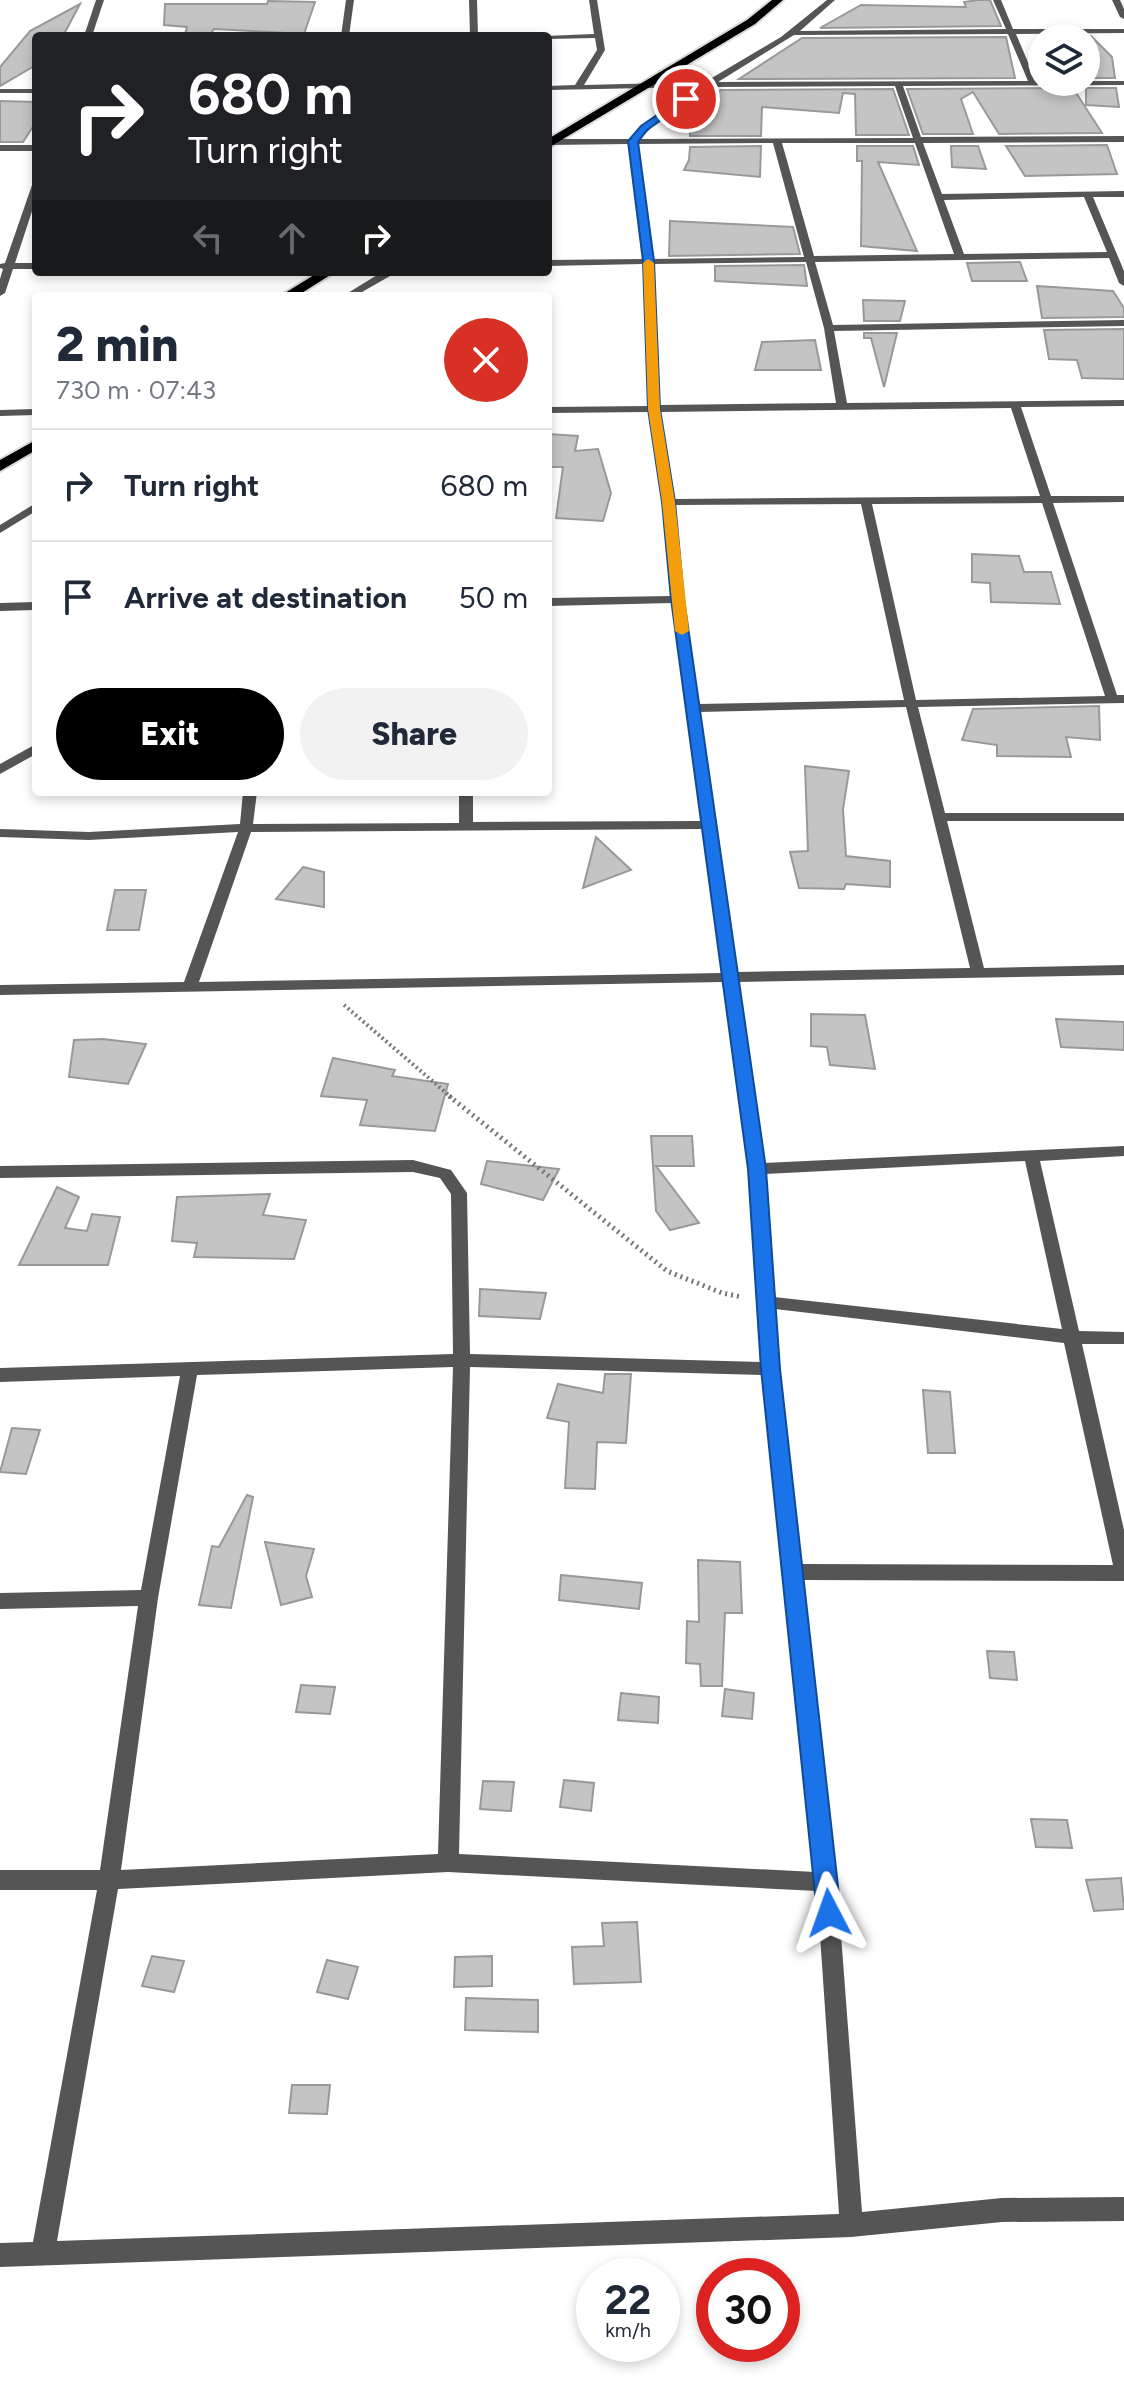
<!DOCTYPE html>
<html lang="en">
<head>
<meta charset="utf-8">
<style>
	body { margin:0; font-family:Figtree,sans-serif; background:#f2f2f3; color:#1f2937; height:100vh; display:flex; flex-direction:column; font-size:30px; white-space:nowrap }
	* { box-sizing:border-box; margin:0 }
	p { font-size:26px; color:#747a83 }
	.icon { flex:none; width:44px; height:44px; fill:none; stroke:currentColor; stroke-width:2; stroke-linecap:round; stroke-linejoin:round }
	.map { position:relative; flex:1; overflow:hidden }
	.drawer { position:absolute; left:32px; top:292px; width:520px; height:504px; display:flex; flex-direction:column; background:#fff; border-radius:8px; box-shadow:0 4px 12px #0003 }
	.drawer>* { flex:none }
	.banner { position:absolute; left:32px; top:32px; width:520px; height:244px; border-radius:8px; box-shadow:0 4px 12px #0003; background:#202124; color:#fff; overflow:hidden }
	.fabs { position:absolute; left:1028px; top:24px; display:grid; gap:16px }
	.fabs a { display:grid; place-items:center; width:72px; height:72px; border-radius:50%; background:#fff; box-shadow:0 4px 12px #0003; font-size:40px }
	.speed { position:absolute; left:576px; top:2258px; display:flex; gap:16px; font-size:40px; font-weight:700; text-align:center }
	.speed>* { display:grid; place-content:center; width:104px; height:104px; border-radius:50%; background:#fff; box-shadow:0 4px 12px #0003; line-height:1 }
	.speed small { font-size:20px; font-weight:400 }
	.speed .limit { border:12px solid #d22; background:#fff; color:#111 }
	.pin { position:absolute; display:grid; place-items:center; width:68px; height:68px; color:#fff; margin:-34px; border:4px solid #fff; border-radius:50%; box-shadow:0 2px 8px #0007 }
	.me { position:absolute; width:88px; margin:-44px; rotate:356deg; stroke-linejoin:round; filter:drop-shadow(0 0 6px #0008) }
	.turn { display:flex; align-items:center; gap:28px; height:168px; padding:0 24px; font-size:36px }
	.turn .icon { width:104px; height:104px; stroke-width:2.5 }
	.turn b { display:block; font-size:56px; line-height:68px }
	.lanes { display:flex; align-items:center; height:76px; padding:0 24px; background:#0003; justify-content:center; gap:40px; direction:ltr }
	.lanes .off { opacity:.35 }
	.round { display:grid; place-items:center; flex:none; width:84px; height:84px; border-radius:42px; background:#f2f2f3 }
	.headline { display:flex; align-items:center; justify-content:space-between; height:136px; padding:0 24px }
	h1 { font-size:48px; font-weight:800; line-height:60px }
	.primary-button { display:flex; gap:16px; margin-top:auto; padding:16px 24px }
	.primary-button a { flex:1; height:92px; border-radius:48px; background:#000; color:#fff; font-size:32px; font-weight:800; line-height:92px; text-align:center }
	.primary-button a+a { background:#f2f2f3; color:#1f2937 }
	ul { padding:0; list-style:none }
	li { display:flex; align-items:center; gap:24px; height:112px; padding:0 24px; border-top:2px solid #e0e1e3 }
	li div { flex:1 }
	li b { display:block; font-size:30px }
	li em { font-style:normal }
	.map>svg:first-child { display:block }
	.building { fill:#c4c4c4; stroke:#999; stroke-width:2 }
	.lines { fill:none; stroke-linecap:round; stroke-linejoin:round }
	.trunk-casing { stroke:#dbdbdb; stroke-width:4 }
	.path-far1 { stroke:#777; stroke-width:4; stroke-dasharray:2 3; stroke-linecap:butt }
	.path { stroke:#777; stroke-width:5; stroke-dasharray:2 4; stroke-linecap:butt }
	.minor { fill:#555; fill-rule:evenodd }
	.trunk { fill:#000; fill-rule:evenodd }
	.route { fill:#1a73e8; stroke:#114b97; stroke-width:2 }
	.slow { fill:#f59e0b }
</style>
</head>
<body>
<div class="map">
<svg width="1124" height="2387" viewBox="0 0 1124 2387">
	<rect width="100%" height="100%" fill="#fff"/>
	<g class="building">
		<polygon points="978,0 990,0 1001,26 820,28 861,5 966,7 964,2"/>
		<polygon points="268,1 315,2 304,34 214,29 210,35 185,34 187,27 164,25 165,4 267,4"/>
		<polygon points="80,4 63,36 36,36 36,65 0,86 0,67 30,31"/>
		<polygon points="1086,36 1091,36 1112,57 1115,78 1086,78"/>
		<polygon points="1006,37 1015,78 739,79 802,38"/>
		<polygon points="1073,88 1102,133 999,134 973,92 961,99 973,134 923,134 907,89"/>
		<polygon points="1086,88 1116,88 1119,107 1086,105"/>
		<polygon points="893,89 909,135 856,135 855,94 843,93 839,113 762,107 761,136 690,136 692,106 721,90"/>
		<polygon points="0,101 36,102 36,122 23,142 0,142"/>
		<polygon points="1107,145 1117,174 1025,176 1006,146"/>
		<polygon points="761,146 760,177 684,170 689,160 690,147"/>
		<polygon points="857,146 913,146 919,165 878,162 917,251 861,246 862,161 857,161"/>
		<polygon points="951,146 978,146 986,169 952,167"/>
		<polygon points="670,221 793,227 800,254 669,256"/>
		<polygon points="1020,262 1027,281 972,281 967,263"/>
		<polygon points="804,265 807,286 715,281 715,266"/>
		<polygon points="1037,286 1113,291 1124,308 1124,317 1042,318"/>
		<polygon points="863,300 905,301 900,321 864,321"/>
		<polygon points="1124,329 1124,379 1082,378 1077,360 1049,359 1044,330"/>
		<polygon points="864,333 897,333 884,387 871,338 864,338"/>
		<polygon points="815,340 821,370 755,370 762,342"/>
		<polygon points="548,434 578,436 575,451 598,449 611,493 603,521 556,518 563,467 548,467"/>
		<polygon points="972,554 1019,556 1024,572 1051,572 1060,604 991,602 990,583 972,582"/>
		<polygon points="1099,706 1100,740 1066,737 1071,757 997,756 997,745 962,740 973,709"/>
		<polygon points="805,766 849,771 843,809 846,856 890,861 890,887 846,884 844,889 799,888 790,852 808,851"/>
		<polygon points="596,837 631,870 583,888"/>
		<polygon points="303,867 324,872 324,907 276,899"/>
		<polygon points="115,890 146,890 139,930 107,930"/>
		<polygon points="811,1014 865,1015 875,1069 830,1065 827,1047 811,1046"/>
		<polygon points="1056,1019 1124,1022 1124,1050 1061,1047"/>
		<polygon points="103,1039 146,1044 128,1084 69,1077 74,1040"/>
		<polygon points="333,1058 395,1070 392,1076 448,1084 435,1131 360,1125 367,1100 321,1096"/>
		<polygon points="651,1136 692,1136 694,1166 656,1166 699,1223 670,1230 656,1211"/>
		<polygon points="487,1161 559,1169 543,1200 481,1184"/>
		<polygon points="57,1187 79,1197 65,1228 87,1231 92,1214 120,1217 108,1265 19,1265"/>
		<polygon points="270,1194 263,1215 306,1220 294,1259 194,1257 197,1243 172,1241 177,1197"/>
		<polygon points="480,1289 546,1293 540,1319 479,1316"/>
		<polygon points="605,1374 631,1374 626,1443 597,1442 595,1489 565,1488 569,1422 547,1418 558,1384 603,1393"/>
		<polygon points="923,1390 950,1392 955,1453 928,1453"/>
		<polygon points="12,1428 40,1430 26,1474 0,1472"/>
		<polygon points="247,1495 253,1497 231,1608 199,1605 212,1546 219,1547"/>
		<polygon points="265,1542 314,1549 306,1576 312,1597 281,1605"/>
		<polygon points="698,1560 740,1562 742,1613 725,1613 722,1686 701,1686 700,1664 686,1663 687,1621 699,1622"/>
		<polygon points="561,1575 642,1583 639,1609 559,1600"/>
		<polygon points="987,1651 1014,1652 1017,1680 990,1678"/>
		<polygon points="301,1685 335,1687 330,1714 296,1712"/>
		<polygon points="725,1689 754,1693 752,1719 722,1716"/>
		<polygon points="621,1693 659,1697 658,1723 618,1720"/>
		<polygon points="564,1780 594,1783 591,1811 560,1807"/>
		<polygon points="483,1781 514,1782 511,1811 480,1809"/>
		<polygon points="1031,1819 1067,1820 1072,1848 1036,1847"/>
		<polygon points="1121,1878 1124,1909 1094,1911 1086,1880"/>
		<polygon points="637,1922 641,1982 574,1984 572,1947 604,1946 602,1923"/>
		<polygon points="152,1956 184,1961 174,1992 142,1986"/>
		<polygon points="492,1956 492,1986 454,1987 455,1957"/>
		<polygon points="327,1960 358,1967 348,1999 317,1992"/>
		<polygon points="466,1998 538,2000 538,2032 465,2030"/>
		<polygon points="292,2085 330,2085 327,2114 289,2113"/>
	</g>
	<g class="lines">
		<g class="trunk-casing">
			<g id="trunk">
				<polygon points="772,0 783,0 755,24 548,148 548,139 747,20"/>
				<polygon points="319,272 335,272 297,296 280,296"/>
				<polygon points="36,440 36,450 0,471 0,460"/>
			</g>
		</g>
		<polyline class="path-far1" points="344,1005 452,1098"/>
		<polyline class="path" points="449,1096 667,1271 722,1293 742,1297"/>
		<g class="minor">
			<polygon points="96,0 104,0 92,36 84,36"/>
			<polygon points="346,0 354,0 349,36 341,36"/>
			<polygon points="469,0 477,0 478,36 470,36"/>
			<path d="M589,0H597L605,50L584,85L705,82L781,37L827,0H835L800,31L1006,29L993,0H1001L1013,29H1124V33L1016,34L1036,81H1124V85L903,86L921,137L1124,136V142L923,143L942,194L1124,191V197H1093L1124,271V286L1119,283L1109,258L815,262L833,325L1124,320V326L834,331L847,403L1124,400V406L1021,407L1051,496H1124V502L1053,503L1117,695H1124V703L918,707L945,813H1124V821H947L984,968L1124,965V975L738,982L764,1163L1124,1146V1156L1040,1161L1079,1331L1124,1332V1344H1082L1124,1530V1581L803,1580L837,1882L862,2212L1002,2198L1124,2197V2221L1002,2222L851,2237L0,2267V2243L33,2242L97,1890H0V1870H100L138,1606L0,1609V1593L141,1590L180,1376L0,1382V1368L453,1354L451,1194L440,1178L413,1172L0,1178V1166L413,1160L451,1170L467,1193L470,1354L761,1362L749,1169L723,982L0,995V985L184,982L238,832L89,840L0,837V829L89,832L240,824L243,792H257L253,824L459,823V792H473V822L701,821L672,603L548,606V598L671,596L663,502L649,412L548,413V407L649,406L643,264L548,266V260L643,259L629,144L548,145V139H630L650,119L697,87L548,90V86L575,85L597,50L595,38L548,39V36H545L594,34ZM1008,34L1028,81L718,82L794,35ZM895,86L913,138L640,139L656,123L709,87ZM773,143L804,257L652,259L638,144ZM782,143H915L954,254L814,256ZM1084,197L1107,252L964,254L944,200ZM806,262L824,328L836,403L659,405L653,264ZM1011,408L1040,496L674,499L660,412ZM1042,503L1105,696L916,700L872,504ZM861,504L904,700L698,704L683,599L675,505ZM906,707L970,968L737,972L699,712ZM703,829L722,973L199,982L251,832ZM1025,1161L1062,1329L774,1297L765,1174ZM775,1309L1064,1343L1113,1565L801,1564L779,1369ZM453,1367L438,1854L121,1870L158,1598L197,1375ZM470,1367L762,1375L815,1872L459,1854ZM448,1872L817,1891L839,2214L57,2241L118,1889Z"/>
			<polygon points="1112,0 1120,0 1124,9 1124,19 1120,17"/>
			<rect x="0" y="89" width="36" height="4"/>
			<rect x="0" y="145" width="36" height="6"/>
			<polygon points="36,182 36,199 15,263 36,263 36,269 13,269 5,293 0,296 0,279 3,269 0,268 0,264 5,263 32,185"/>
			<polygon points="281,272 330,272 331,273 326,276 286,275"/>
			<polygon points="382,272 397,272 355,296 343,296"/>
			<polygon points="36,409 36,415 0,416 0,410"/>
			<polygon points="36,503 36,511 0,533 0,525"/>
			<polygon points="36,602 36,610 0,611 0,603"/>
			<polygon points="36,744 36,754 0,774 0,764"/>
		</g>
		<use href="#trunk" class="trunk"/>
	</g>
	<polygon class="route" points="683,97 691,99 647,130 638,142 654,261 660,409 675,502 684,599 766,1169 780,1369 841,1913 837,1921 829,1924 820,1921 817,1913 761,1369 748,1169 671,599 662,502 648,409 643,261 628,141 641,126"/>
	<polygon class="slow" points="648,259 654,263 660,409 675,502 689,631 682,635 675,631 662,502 648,409 643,263"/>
</svg>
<div class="fabs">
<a><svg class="icon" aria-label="layers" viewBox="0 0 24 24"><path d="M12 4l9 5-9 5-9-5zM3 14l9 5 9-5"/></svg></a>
</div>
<div class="speed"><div>22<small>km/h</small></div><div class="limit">30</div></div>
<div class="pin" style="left:686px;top:99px;background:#d93025"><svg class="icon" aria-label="arrive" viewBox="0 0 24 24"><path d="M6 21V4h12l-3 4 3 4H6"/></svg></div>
<svg class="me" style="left:829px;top:1913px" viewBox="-20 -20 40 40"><path d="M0-17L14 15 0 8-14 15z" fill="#1a73e8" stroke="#fff" stroke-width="4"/></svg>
<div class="banner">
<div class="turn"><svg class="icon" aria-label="right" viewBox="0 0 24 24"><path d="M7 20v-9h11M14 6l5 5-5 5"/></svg><div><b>680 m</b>Turn right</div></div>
<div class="lanes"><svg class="icon off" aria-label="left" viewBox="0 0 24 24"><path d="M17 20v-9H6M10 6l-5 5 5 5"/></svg><svg class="icon off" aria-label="ahead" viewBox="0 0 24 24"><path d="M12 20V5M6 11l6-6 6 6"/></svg><svg class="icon" aria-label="right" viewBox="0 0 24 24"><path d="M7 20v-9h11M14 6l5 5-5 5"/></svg></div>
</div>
<section class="drawer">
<div class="headline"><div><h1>2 min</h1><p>730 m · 07:43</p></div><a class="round" style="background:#d93025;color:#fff"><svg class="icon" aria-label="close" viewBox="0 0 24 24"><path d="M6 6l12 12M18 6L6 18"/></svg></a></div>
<ul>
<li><svg class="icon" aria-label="right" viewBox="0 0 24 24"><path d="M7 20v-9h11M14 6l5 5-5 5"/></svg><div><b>Turn right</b></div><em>680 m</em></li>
<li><svg class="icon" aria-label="arrive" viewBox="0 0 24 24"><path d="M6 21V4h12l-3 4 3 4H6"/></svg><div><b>Arrive at destination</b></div><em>50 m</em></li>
</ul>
<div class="primary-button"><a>Exit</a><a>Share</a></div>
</section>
</div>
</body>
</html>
